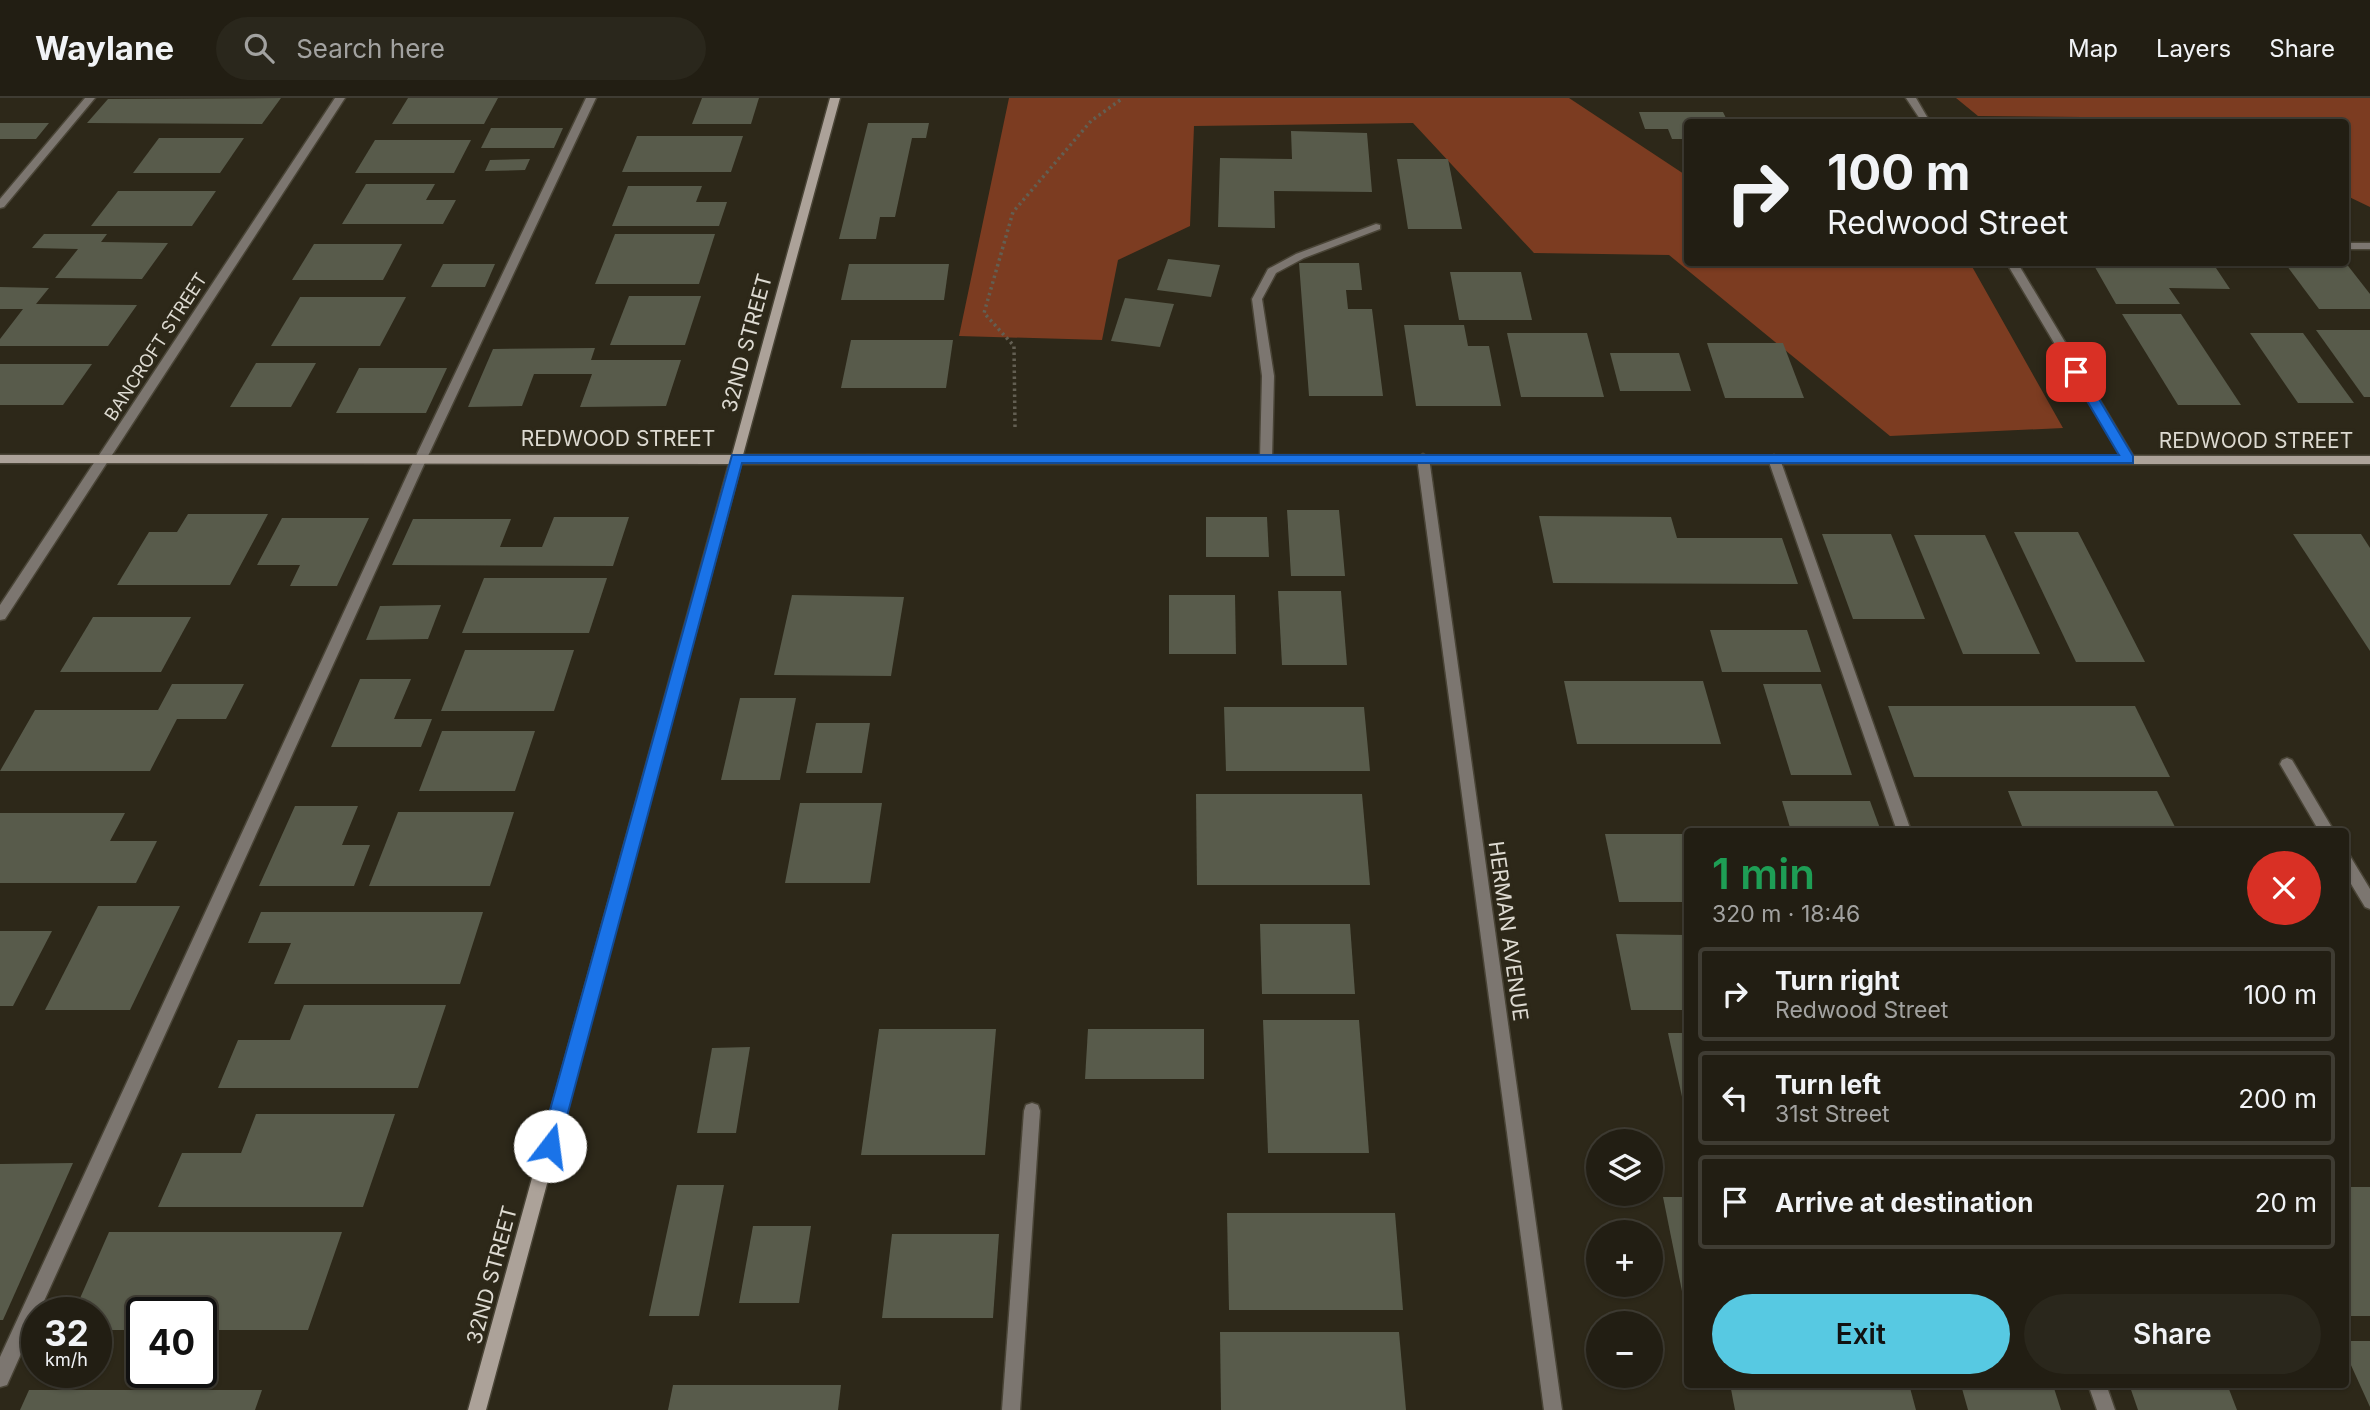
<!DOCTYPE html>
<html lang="en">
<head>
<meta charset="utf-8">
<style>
	body { margin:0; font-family:Inter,sans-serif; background:#2a271c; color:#f1f3f6; height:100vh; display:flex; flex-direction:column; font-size:26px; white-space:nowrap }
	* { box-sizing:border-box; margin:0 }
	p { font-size:23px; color:#a2a2a0 }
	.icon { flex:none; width:38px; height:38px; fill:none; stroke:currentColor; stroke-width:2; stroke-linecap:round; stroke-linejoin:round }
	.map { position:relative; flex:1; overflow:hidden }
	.panel { position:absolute; left:1684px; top:730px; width:665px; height:560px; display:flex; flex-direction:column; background:#221e13; border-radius:7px; box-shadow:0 2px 5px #0004,0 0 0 2px #3f3c33 }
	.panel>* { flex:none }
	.banner { position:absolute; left:1684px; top:21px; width:665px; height:147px; border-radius:7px; box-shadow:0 2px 5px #0004,0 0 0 2px #3f3c33; background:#221e13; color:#f1f3f6; overflow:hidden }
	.tools { position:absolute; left:1586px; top:1031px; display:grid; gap:14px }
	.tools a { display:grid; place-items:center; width:77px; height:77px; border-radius:50%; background:#221e13; box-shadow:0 2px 5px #0004,0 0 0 2px #3f3c33; font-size:35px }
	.speed { position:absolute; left:21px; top:1199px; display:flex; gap:14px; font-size:35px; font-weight:700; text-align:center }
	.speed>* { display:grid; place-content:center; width:91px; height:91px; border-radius:50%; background:#221e13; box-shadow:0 2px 5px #0004,0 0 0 2px #3f3c33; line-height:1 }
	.speed small { font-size:18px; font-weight:400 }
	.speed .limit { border:4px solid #111; border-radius:10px; background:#fff; color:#111 }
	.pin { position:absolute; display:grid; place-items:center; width:60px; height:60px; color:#fff; margin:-30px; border-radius:14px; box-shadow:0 4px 10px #0006 }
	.me { position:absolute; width:77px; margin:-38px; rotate:15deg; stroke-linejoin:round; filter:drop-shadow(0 0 5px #0008) }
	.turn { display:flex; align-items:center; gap:24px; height:147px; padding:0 28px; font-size:32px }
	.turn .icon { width:91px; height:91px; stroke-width:2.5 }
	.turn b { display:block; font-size:49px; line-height:60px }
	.round { display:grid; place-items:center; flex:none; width:74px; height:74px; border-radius:37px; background:#2a271c }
	.overview { display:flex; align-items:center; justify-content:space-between; height:119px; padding:0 28px }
	h1 { font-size:42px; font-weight:600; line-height:52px; color:#1e9e55 }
	.button { display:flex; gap:14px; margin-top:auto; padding:14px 28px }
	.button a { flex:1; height:80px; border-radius:42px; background:#57c9e2; color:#111; font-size:28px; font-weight:600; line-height:80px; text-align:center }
	.button a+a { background:#2a271c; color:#f1f3f6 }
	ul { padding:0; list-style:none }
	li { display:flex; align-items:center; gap:21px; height:94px; margin:0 14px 10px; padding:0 14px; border:4px solid #3f3c33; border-radius:7px }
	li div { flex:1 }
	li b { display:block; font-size:26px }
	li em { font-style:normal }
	header { display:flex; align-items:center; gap:42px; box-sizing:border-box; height:98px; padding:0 35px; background:#221e13; border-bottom:2px solid #3f3c33 }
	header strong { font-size:33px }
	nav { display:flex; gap:38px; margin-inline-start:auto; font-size:24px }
	.search { width:490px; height:63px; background:#2a271c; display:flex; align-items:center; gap:18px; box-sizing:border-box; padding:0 24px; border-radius:38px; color:#a2a2a0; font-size:26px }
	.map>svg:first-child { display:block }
	.green { fill:#7c3c21 }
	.building { fill:#585b4b }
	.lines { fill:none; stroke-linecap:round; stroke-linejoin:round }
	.lane-casing { stroke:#494436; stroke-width:3 }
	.street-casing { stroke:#494436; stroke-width:3 }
	.secondary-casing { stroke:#494436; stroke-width:3 }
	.path { stroke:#635f52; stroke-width:3.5; stroke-dasharray:2.5 3.5; stroke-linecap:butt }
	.lane { fill:#7c7670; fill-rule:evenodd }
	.street { fill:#7c7670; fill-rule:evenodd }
	.secondary { fill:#aca299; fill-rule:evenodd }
	.route { fill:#1a73e8; stroke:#114b97; stroke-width:2 }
	.labels { text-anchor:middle; stroke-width:7; stroke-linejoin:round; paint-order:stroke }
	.far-street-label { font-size:18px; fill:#dddad1; stroke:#2d2819 }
	.street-label { font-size:21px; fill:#dddad1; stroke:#2d2819 }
</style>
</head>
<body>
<header>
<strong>Waylane</strong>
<div class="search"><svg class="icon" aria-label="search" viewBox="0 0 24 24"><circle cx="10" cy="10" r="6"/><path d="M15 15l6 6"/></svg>Search here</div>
<nav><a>Map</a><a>Layers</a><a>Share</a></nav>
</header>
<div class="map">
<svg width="2370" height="1312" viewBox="0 0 2370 1312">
	<rect width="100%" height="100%" fill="#2d2819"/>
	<g class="green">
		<polygon points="1009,0 1569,0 1687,78 1687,164 1970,165 2063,330 1890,338 1669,157 1534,155 1413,25 1194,28 1190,128 1118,162 1102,242 959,238"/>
		<polygon points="1956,0 2370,0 2370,109 2345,97 2345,24 2195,24 2185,20 1978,18"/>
	</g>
	<g class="building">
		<polygon points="281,0 262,26 87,25 108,1"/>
		<polygon points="408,0 498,0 484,26 392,26"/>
		<polygon points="702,0 759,0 751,26 692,26"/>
		<polygon points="1639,14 1723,14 1728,24 1687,24 1687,41 1672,41 1668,31 1645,31"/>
		<polygon points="2002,19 2082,19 2085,24 2006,24"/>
		<polygon points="0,25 49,25 36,41 0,41"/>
		<polygon points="868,25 929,25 926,40 912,40 895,119 880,119 876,141 839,141"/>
		<polygon points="491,30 563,30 554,50 481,50"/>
		<polygon points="1291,33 1367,35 1372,94 1274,93 1275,130 1218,129 1220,60 1292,61"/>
		<polygon points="637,38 743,38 731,74 622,74"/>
		<polygon points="159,40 244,40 220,75 133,75"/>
		<polygon points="375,42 471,42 454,75 355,75"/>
		<polygon points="530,61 525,72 485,73 490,62"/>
		<polygon points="1397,61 1448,61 1462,131 1408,131"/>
		<polygon points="366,86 435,86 426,102 456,102 443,126 342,126"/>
		<polygon points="628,88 702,88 696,104 727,104 719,128 612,128"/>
		<polygon points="118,93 216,93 192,128 91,128"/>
		<polygon points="44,136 107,136 101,144 168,145 142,181 55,180 78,151 32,150"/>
		<polygon points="615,136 715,136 699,186 595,186"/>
		<polygon points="314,146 402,146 383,182 292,182"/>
		<polygon points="1168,161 1220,167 1211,199 1157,192"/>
		<polygon points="2092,164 2212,164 2230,191 2169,190 2180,206 2116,206"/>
		<polygon points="2284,164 2345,164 2370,196 2370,211 2319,211"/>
		<polygon points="1299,165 1359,165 1362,192 1346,192 1348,211 1372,211 1383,298 1309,298"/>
		<polygon points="443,166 495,166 485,189 431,189"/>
		<polygon points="849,166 949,166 944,202 841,202"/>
		<polygon points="1450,174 1521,174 1532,222 1459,222"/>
		<polygon points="0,189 49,190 36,206 137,207 108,248 0,248 0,241 23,211 0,211"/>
		<polygon points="629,198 701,198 685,247 610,247"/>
		<polygon points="300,199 406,199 380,248 271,248"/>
		<polygon points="1125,200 1174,206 1160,249 1111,243"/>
		<polygon points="2122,216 2181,216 2241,307 2178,307"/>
		<polygon points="1404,227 1464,227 1468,248 1489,248 1501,308 1416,308"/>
		<polygon points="2316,232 2370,232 2370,299 2364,299"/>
		<polygon points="1507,235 1587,235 1604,299 1521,299"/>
		<polygon points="2250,235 2303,235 2354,305 2298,305"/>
		<polygon points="851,242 953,242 946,290 841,290"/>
		<polygon points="1707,245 1783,245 1804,300 1725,300"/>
		<polygon points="595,250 591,262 681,262 666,308 580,309 592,276 534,276 522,308 468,309 493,251"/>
		<polygon points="1610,255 1679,255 1691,293 1620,293"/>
		<polygon points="256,265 316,265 291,309 230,309"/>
		<polygon points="0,266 92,266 63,307 0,307"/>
		<polygon points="359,270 447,270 426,315 336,315"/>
		<polygon points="1287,412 1339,412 1345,478 1291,478"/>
		<polygon points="188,416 268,416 230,487 117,487 149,434 177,434"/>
		<polygon points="1539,418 1671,419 1677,440 1782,440 1798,486 1553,485"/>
		<polygon points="554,419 629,419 613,468 392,467 413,421 511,421 500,449 542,449"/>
		<polygon points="1206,419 1267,419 1269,459 1206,459"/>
		<polygon points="282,420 369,420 337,488 290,488 300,467 257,467"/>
		<polygon points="2014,434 2078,434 2145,564 2076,564"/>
		<polygon points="1822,436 1891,436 1925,521 1853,521"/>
		<polygon points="2293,436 2361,436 2370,450 2370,553"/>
		<polygon points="1914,437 1985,437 2040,556 1963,556"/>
		<polygon points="484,480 607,480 589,535 462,535"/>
		<polygon points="1278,493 1341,493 1347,567 1282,567"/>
		<polygon points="792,497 904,499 891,578 774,577"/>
		<polygon points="1169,497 1235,497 1236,556 1169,556"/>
		<polygon points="441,507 428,541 366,542 380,508"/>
		<polygon points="93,519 191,519 161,574 60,574"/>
		<polygon points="1710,532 1807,532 1821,574 1722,574"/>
		<polygon points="465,552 574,552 554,613 441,613"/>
		<polygon points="360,581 411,581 394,621 432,621 421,649 331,649"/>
		<polygon points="1564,583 1703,583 1721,646 1577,646"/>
		<polygon points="172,586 244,586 226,621 177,621 150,673 0,673 35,612 158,612"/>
		<polygon points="1763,586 1821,586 1852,677 1791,677"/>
		<polygon points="740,600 796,600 780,682 721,682"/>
		<polygon points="1888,608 2135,608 2170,679 1914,679"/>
		<polygon points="1224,609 1364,609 1370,673 1226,673"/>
		<polygon points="816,625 870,625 862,675 806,675"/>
		<polygon points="442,633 535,633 515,693 419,693"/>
		<polygon points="2008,693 2157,693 2177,733 2024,733"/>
		<polygon points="1196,696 1362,696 1370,787 1197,787"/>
		<polygon points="1782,703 1870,703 1881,733 1791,733"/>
		<polygon points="800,705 882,705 870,785 785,785"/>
		<polygon points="295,708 358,708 342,747 370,747 354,788 259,788"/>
		<polygon points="398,714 514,714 490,788 369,788"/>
		<polygon points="0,715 125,715 110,743 157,743 136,785 0,785"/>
		<polygon points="1605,736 1687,736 1687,804 1619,804"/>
		<polygon points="98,808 180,808 130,912 45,912"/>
		<polygon points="261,814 483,814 460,886 274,886 291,845 248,845"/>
		<polygon points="1260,826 1350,826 1355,896 1262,896"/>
		<polygon points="0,833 52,833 13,908 0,908"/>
		<polygon points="1616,836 1687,837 1687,912 1631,912"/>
		<polygon points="304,907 446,907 418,990 218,990 238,942 290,942"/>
		<polygon points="1263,922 1359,922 1369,1055 1268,1055"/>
		<polygon points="879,931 996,931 985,1057 861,1057"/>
		<polygon points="1088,931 1204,931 1204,981 1085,981"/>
		<polygon points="1668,935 1687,935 1687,1017 1686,1017"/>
		<polygon points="750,949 736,1035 697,1035 712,950"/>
		<polygon points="256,1016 395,1016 363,1109 158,1109 182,1055 241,1055"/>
		<polygon points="73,1065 3,1222 0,1222 0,1066"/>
		<polygon points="677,1087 724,1087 699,1218 649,1218"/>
		<rect x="2345" y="1089" width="25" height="129"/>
		<polygon points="1663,1099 1687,1099 1687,1213 1686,1213"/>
		<polygon points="1227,1115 1395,1115 1403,1212 1229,1212"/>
		<polygon points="753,1128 811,1128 799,1205 739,1205"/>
		<polygon points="109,1134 342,1134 308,1232 201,1232 201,1214 142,1214 142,1232 96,1232 96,1214 74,1214"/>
		<polygon points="892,1136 999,1136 993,1220 882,1220"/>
		<polygon points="1220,1234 1399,1234 1406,1312 1221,1312"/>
		<polygon points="2345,1243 2370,1243 2370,1309 2345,1254"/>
		<polygon points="1730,1286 1909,1286 1916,1312 1735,1312"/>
		<polygon points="2129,1286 2227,1286 2237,1312 2138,1312"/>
		<polygon points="673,1287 841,1287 838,1312 668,1312"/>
		<polygon points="1961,1287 2053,1287 2061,1312 1968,1312"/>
		<polygon points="29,1292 262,1292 255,1312 20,1312"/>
	</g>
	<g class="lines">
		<g class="lane-casing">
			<g id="lane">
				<polygon points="85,0 95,0 4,109 0,110 0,101"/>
				<polygon points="586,0 596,0 427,360 39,1214 37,1214 37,1220 7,1287 0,1289 0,1259 415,360"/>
				<polygon points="1376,126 1380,127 1380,131 1304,160 1276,175 1262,201 1274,278 1272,360 1266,364 1262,363 1260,360 1262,278 1252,201 1268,171 1296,156"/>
				<rect x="2345" y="145" width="25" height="6"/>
				<polygon points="1774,357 1780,361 1911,733 1897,733 1768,361"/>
				<polygon points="1032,1005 1038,1007 1040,1013 1020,1312 1002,1312 1024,1013 1026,1007"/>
				<polygon points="2088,1286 2106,1286 2115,1312 2097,1312"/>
			</g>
		</g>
		<g class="street-casing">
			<g id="street">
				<polygon points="335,0 345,0 5,521 0,522 0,507"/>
				<polygon points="1906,0 1916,0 1930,24 1922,24"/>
				<polygon points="2006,164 2017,164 2135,361 2133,364 2125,364"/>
				<polygon points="1423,356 1429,360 1562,1312 1544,1312 1417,360"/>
				<polygon points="2287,660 2292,662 2334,733 2319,733 2280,666 2282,662"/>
				<polygon points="2345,757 2350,758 2370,791 2370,811 2365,809 2345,776"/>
			</g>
		</g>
		<g class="secondary-casing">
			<polygon id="secondary" points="830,0 840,0 743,357 2370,358 2370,366 741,366 486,1312 468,1312 729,366 0,365 0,357 732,357"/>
		</g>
		<polyline class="path" points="1015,329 1014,248 984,215 1013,114 1091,23 1123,0"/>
		<use href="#lane" class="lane"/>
		<use href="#street" class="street"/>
		<use href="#secondary" class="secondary"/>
	</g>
	<polygon class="route" points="2076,270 2081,271 2133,358 2133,365 742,365 559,1048 556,1054 550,1057 543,1054 540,1048 732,357 2119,357 2070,274"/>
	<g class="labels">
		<g class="far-street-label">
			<text transform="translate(156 249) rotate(-57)" y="6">BANCROFT STREET</text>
		</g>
		<g class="street-label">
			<text transform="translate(747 245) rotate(-75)" y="7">32ND STREET</text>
			<text x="618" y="348">REDWOOD STREET</text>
			<text x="2256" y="350">REDWOOD STREET</text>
			<text transform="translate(1508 833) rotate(82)" y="7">HERMAN AVENUE</text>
			<text transform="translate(492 1177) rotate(-75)" y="7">32ND STREET</text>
		</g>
	</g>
</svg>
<div class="tools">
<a><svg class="icon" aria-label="layers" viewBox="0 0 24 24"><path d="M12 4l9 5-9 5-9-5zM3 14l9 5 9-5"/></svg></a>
<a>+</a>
<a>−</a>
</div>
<div class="speed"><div>32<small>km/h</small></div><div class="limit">40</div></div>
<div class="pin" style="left:2076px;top:274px;background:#d93025"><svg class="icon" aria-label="arrive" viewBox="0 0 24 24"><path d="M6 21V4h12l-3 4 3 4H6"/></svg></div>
<svg class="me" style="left:550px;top:1048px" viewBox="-20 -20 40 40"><circle r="19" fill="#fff"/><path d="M0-13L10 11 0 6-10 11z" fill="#1a73e8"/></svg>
<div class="banner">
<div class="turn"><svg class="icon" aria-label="right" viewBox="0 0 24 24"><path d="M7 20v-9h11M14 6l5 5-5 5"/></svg><div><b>100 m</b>Redwood Street</div></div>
</div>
<section class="panel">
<div class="overview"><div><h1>1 min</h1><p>320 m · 18:46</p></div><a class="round" style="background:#d93025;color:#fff"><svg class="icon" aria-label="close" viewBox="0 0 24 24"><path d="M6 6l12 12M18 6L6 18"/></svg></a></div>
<ul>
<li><svg class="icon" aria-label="right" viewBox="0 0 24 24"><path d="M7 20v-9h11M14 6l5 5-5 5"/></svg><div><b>Turn right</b><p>Redwood Street</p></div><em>100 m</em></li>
<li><svg class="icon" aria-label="left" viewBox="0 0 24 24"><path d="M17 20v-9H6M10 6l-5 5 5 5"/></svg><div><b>Turn left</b><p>31st Street</p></div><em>200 m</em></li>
<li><svg class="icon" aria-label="arrive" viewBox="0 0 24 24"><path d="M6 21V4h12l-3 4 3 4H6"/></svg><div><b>Arrive at destination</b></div><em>20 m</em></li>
</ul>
<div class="button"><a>Exit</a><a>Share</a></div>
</section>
</div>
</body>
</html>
